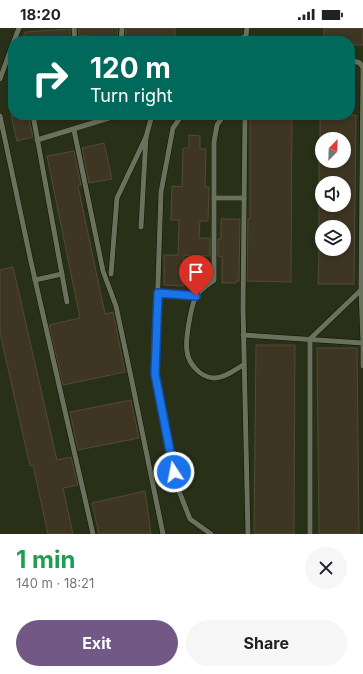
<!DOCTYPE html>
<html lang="en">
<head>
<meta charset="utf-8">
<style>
	body { margin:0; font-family:Inter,sans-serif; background:#f6f6f6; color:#202124; height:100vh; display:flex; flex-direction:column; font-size:15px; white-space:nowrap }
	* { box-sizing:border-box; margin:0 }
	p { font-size:13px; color:#757577 }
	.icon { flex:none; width:22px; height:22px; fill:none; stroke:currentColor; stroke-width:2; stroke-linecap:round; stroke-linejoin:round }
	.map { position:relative; height:506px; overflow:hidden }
	.drawer { display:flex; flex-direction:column; background:#fff; flex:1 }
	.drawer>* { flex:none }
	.guide { position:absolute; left:8px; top:8px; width:347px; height:84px; border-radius:16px; box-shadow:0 2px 6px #0003; background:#00695c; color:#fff; overflow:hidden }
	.needle { width:26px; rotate:23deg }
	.fabs { position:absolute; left:315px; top:104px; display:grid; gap:8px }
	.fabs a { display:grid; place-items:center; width:36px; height:36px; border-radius:50%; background:#fff; box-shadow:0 2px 6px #0003; font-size:20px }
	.pin { position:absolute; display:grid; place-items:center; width:34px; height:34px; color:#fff; margin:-41px -17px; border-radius:50% 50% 50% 0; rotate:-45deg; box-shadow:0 0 4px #0007 }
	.pin .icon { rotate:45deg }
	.me { position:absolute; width:44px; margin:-22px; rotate:349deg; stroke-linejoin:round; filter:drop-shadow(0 0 3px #0008) }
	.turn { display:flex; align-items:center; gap:14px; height:84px; padding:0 16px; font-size:18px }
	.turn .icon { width:52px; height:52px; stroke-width:2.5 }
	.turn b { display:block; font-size:28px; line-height:34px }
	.round { display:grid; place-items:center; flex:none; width:42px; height:42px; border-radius:21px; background:#f6f6f6 }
	.summary { display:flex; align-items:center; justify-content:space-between; height:68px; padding:0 16px }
	h1 { font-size:24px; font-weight:700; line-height:30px; color:#1e9e55 }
	.button { display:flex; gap:8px; margin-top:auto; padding:8px 16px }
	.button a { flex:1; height:46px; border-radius:24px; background:#715885; color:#fff; font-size:16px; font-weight:700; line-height:46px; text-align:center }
	.button a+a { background:#f6f6f6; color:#202124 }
	.status { display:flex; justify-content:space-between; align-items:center; height:28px; padding:0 20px; background:#fff; direction:ltr }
	.status svg { height:11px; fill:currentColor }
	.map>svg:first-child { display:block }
	.built { fill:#293018; fill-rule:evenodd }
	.building { fill:#3e3623; stroke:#524a36 }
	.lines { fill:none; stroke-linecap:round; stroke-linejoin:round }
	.service-casing { stroke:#0c1102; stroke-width:6 }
	.service { stroke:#6a715c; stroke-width:5 }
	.route-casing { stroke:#114b97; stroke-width:10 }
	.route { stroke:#1a73e8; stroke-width:7 }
</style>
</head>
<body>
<div class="status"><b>18:20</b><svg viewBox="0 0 49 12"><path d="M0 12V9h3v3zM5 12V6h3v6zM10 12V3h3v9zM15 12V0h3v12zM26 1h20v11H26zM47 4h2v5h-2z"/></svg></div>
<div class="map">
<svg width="363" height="506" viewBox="0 0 363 506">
	<rect width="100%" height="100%" fill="#232816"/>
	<path class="built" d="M0,0H363V506H0ZM13,13H350V87H13ZM322,111H344V133H322ZM322,155H344V177H322ZM322,199H344V221H322Z"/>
	<g class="building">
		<polygon points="78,0 118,0 117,13 90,13 90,8 79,8"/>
		<polygon points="126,0 175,0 175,13 125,13"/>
		<polygon points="324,0 363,0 363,17 350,17 350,13 324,13"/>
		<polygon points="70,1 71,13 22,13 25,4"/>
		<polygon points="11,87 28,87 33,109 17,113"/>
		<polygon points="250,87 292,87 291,254 247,253 248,191 250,191"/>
		<polygon points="320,87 356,87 354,256 318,256 319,221 344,221 344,199 319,199 319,177 344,177 344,155 319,155 319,133 344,133 344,111 320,111"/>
		<polygon points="189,107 200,108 200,121 206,121 205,159 209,159 208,193 200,193 199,210 210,210 210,228 184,227 183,258 164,257 164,227 178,227 179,192 171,192 172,158 182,159 183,120 189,120"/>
		<polygon points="104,115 112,151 89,155 82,120"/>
		<polygon points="74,123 81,157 78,158 105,286 113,284 125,344 63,357 49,297 80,290 47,128"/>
		<polygon points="221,191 240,191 239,253 236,253 236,255 222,255 222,229 218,228 218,211 221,211"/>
		<polygon points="13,239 57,432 71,429 78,457 63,460 73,506 48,506 33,437 30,438 0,305 0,242"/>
		<polygon points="256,317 295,317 294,506 254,506"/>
		<polygon points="317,320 357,320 359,506 319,506"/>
		<polygon points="131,372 139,410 78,422 70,384"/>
		<polygon points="166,433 170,448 159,450 155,436"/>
		<polygon points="145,463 151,506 99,506 92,475"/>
	</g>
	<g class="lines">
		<g class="service-casing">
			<g id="service">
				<polyline points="74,0 75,13"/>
				<polyline points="14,13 19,0"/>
				<polyline points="121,13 122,0"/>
				<polyline points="237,13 246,8 247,0"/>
				<polyline points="0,51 13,15"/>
				<polyline points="33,87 67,274"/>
				<polyline points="182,87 173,100 161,164 155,346 177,458 190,491 211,506"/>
				<path d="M224,87L217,97L214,114V252C208,257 201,261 196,268C191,278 185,312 187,323C188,335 200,349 213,350C223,351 235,342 243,337"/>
				<polyline points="245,87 243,280 248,506"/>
				<polyline points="0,88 31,234 93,506"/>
				<polyline points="74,102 103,243 116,278 131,349 163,506"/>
				<polyline points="37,112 119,87"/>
				<polyline points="214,170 244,170"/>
				<polyline points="141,199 146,109 152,87"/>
				<polyline points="111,246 117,170 146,109"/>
				<polyline points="35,252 62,246"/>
				<polyline points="361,262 363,315"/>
				<polyline points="158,265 196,269"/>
				<polyline points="243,307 363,315 363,338"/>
				<polyline points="310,506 310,311 361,262 363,40 360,35 350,32"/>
			</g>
		</g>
		<use href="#service" class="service"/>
	</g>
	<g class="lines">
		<g class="route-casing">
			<polyline id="route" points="174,444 155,346 158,265 196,268"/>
		</g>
		<use href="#route" class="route"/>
	</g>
</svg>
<div class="fabs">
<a><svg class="needle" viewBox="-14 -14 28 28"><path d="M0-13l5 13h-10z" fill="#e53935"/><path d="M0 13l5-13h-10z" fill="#757577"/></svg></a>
<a><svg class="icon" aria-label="sound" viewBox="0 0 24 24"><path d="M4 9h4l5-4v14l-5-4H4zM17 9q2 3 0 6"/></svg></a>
<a><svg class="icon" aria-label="layers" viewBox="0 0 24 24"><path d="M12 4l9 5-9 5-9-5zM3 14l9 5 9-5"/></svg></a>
</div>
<div class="pin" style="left:196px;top:268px;background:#d93025"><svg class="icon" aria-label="arrive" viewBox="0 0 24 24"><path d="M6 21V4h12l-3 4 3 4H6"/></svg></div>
<svg class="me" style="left:174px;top:444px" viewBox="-20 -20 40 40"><circle r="17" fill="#1a73e8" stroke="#fff" stroke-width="3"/><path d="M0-11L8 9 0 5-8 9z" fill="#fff"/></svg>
<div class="guide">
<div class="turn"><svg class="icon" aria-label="right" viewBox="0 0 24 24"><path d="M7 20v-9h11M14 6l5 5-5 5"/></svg><div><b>120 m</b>Turn right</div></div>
</div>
</div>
<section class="drawer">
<div class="summary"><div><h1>1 min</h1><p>140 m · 18:21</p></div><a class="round"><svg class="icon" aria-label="close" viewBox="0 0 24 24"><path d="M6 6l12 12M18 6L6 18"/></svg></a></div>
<div class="button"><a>Exit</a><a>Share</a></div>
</section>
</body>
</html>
